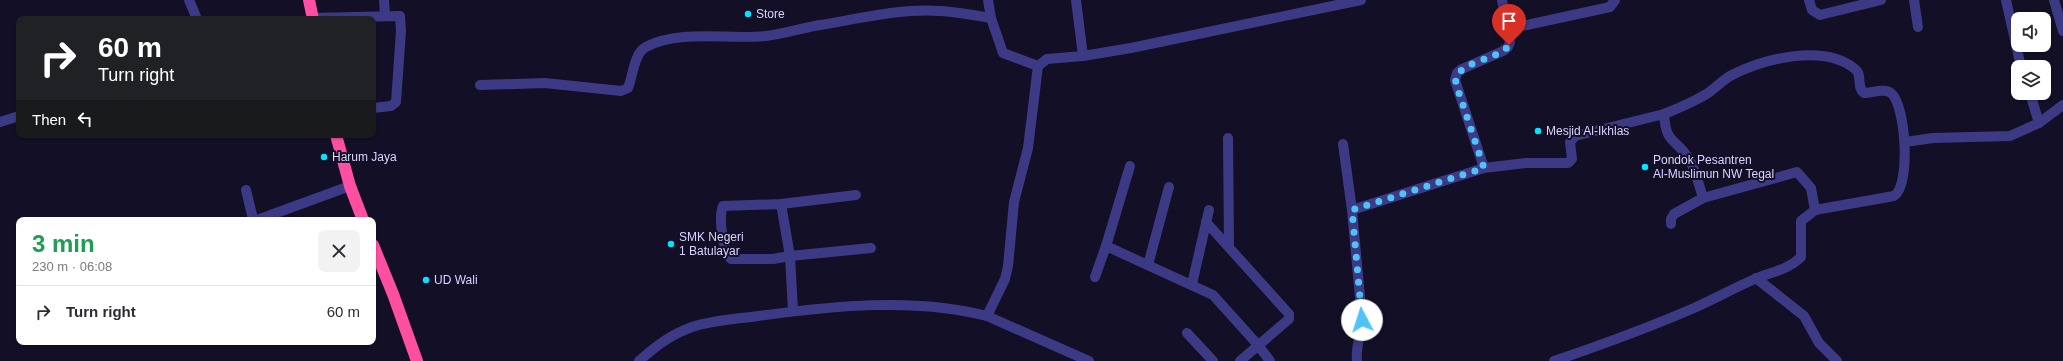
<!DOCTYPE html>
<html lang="en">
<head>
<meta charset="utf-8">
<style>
	body { margin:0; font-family:Arial,sans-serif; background:#f2f2f3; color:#2b2b33; height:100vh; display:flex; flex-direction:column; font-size:15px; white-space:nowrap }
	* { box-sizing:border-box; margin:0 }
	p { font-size:13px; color:#7c7c81 }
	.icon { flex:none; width:22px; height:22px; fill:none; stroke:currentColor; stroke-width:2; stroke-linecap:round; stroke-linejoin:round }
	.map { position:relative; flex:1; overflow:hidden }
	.drawer { position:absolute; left:16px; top:217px; width:360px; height:128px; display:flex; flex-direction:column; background:#fff; border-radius:8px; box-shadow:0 1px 3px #0004 }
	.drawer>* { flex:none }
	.hud { position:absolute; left:16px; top:16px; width:360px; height:122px; border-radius:8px; box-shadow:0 1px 3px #0004; background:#202124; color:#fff; overflow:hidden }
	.tools { position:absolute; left:2011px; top:12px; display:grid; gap:8px }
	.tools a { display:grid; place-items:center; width:40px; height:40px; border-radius:8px; background:#fff; box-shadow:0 1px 3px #0004; font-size:20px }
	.pin { position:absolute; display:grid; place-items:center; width:34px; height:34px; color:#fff; margin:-41px -17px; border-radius:50% 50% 50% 0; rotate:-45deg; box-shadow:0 0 4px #0007 }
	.pin .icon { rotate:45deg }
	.me { position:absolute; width:44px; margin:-22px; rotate:355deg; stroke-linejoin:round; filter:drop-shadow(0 0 3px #0008) }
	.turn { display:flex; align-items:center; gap:14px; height:84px; padding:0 16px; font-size:18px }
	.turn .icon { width:52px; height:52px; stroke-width:2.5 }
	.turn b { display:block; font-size:28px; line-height:34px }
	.then { display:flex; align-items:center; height:38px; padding:0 16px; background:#0003; gap:8px; font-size:15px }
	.round { display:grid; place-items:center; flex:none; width:42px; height:42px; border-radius:8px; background:#f2f2f3 }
	.summary { display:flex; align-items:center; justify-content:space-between; height:68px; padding:0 16px }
	h1 { font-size:24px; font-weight:800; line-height:30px; color:#1e9e55 }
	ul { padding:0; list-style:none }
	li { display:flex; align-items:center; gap:12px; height:52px; padding:0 16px; border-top:1px solid #e1e1e2 }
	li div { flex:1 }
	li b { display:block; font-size:15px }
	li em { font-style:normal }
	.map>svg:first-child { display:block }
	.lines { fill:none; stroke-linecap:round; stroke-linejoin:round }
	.minor { stroke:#3d3a85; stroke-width:10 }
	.highway { stroke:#ff4fa3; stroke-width:12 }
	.route { stroke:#4fc3f7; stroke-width:7; stroke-dasharray:0 12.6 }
	.poi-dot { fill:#00e5ff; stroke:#130f26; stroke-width:1.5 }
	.labels { text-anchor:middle; stroke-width:4; stroke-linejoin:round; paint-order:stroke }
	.poi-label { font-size:12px; fill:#d9d4ff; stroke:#130f26; text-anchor:start }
</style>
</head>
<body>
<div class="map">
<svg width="2063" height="361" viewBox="0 0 2063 361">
	<rect width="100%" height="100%" fill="#130f26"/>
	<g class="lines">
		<g class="minor">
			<polyline points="189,0 197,19"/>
			<polyline points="384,0 385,15"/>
			<polyline points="1076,0 1083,56"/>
			<polyline points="1809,0 1812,10 1820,15 1881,0"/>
			<polyline points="1914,0 1918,27"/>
			<polyline points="2006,0 2021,67"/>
			<polyline points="2054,0 2063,31"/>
			<polyline points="313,18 400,16 401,31 396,102 391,106 373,108"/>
			<polyline points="1508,29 1610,7 1615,0"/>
			<polyline points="1038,66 1047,59 1083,56 1131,48 1361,0"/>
			<path d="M480,85L545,83L621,91L628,88C633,76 634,53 646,47C680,29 728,40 766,36C784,34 802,28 820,25C857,19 902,8 940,11C957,12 974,15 991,18"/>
			<polyline points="2030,93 2039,123"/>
			<path d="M1664,114C1679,108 1694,102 1708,93C1715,88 1722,81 1730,76C1762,59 1824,43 1855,69C1863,75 1856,87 1864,93C1871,93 1885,88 1891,93C1906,105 1911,186 1894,196L1815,210L1811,188L1797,172L1703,198L1674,214L1671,219V224"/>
			<polyline points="0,122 19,116"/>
			<polyline points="1228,138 1229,246"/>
			<polyline points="1905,142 1933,138 2010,136 2039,123 2063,105"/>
			<polyline points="1343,144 1352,210"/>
			<polyline points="1484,168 1455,80 1457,73 1462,69 1503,51 1508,47 1510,42 1502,0"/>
			<polyline points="246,190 253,219 256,220"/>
			<polyline points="781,204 790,256 871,248"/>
			<polyline points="257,220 350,186"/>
			<polyline points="1206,222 1289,314 1289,319 1240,361"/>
			<polyline points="1106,246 1130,166"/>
			<polyline points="1148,265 1169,187"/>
			<polyline points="1095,277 1106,246 1213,295 1258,345 1270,361"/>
			<polyline points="1756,278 1804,316 1819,343 1837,361"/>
			<polyline points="1192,284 1209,210"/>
			<path d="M793,311L790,256L773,259H731C723,250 718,218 723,206L781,204L856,195"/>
			<polyline points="987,316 1089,361"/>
			<polyline points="1187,333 1213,361"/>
			<path d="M639,361C656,346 670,335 692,327C713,320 736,319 758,316C832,306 914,297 987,316L1005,279L1008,266L1014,202L1028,148L1038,66L1003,53L991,18L988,0"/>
			<path d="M1357,361C1355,346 1362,334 1362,319L1352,210L1484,168L1526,163H1568L1572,159L1570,142L1575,136L1664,114C1666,146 1676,137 1689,159C1696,171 1699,185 1703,198"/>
			<path d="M1554,361C1601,345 1648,328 1694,308C1714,299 1734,288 1755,279C1771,272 1788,270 1801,257V221L1815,210"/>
		</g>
		<g class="highway">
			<polyline points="309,0 313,19"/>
			<polyline points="336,135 350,186 363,220"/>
			<polyline points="373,245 393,294 417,361"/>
		</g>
	</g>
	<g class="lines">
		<path class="route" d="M1362,320L1352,210L1484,168L1456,84C1452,61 1499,61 1509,45"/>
	</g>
	<g class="poi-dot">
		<circle cx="748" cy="14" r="4"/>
		<circle cx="1538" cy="131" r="4"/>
		<circle cx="324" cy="157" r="4"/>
		<circle cx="1645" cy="167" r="4"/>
		<circle cx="671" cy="244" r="4"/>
		<circle cx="426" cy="280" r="4"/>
	</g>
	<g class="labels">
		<g class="poi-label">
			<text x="756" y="18">Store</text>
			<text x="1546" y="135">Mesjid Al-Ikhlas</text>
			<text x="332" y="161">Harum Jaya</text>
			<text x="1653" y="164">Pondok Pesantren<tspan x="1653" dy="14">Al-Muslimun NW Tegal</tspan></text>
			<text x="679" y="241">SMK Negeri<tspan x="679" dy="14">1 Batulayar</tspan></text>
			<text x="434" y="284">UD Wali</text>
		</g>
	</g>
</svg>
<div class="tools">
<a><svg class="icon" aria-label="sound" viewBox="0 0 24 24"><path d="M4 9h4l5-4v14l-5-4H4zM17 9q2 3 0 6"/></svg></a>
<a><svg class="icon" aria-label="layers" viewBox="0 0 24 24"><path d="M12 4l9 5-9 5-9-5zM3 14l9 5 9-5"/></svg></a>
</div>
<div class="pin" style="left:1509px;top:45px;background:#d93025"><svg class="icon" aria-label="arrive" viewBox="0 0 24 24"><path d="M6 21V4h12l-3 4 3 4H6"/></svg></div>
<svg class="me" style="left:1362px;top:320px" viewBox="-20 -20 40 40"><circle r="19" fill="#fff"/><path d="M0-13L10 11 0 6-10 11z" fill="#4fc3f7"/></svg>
<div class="hud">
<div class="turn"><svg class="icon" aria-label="right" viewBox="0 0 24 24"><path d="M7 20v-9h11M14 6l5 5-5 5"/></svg><div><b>60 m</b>Turn right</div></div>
<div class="then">Then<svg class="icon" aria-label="left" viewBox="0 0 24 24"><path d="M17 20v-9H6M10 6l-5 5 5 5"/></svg></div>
</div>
<section class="drawer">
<div class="summary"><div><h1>3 min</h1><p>230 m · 06:08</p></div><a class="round"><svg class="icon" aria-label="close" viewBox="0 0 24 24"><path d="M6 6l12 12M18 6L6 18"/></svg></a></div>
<ul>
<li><svg class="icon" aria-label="right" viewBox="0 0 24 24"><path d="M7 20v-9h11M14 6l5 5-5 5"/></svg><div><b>Turn right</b></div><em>60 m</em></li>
</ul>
</section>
</div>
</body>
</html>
